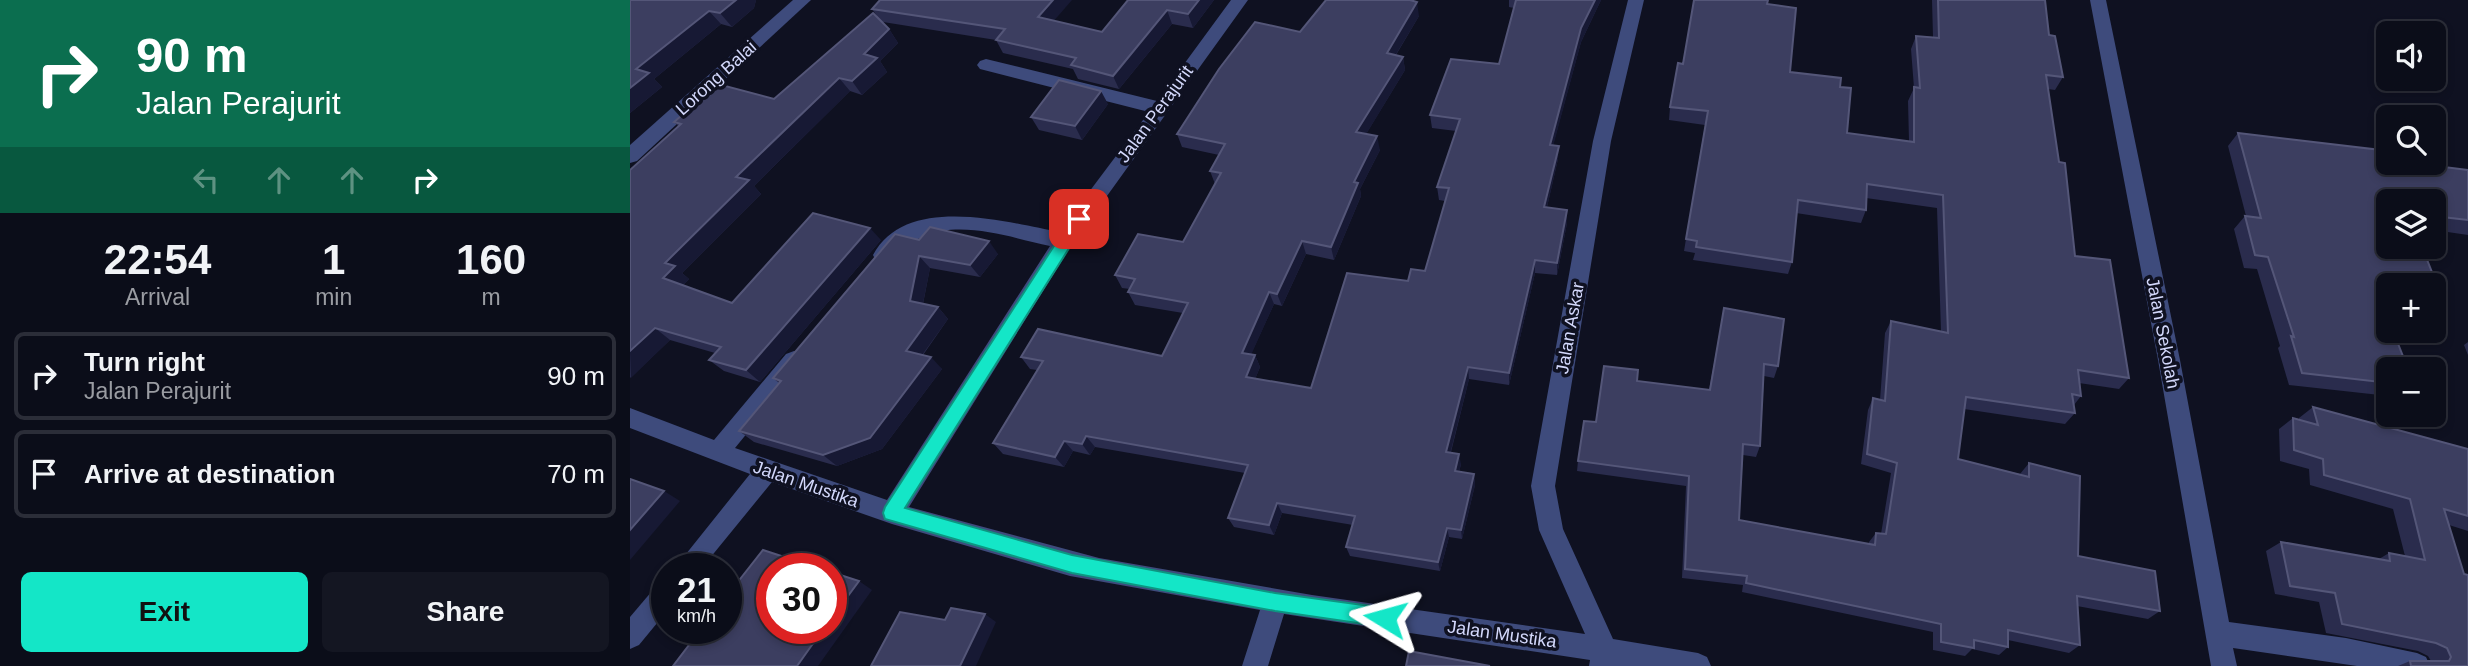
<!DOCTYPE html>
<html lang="en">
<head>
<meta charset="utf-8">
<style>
	body { margin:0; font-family:Arial,sans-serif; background:#141622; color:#f1f3f6; height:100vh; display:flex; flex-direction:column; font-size:26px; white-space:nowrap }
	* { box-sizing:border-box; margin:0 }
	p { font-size:23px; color:#9a9ca2 }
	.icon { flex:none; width:38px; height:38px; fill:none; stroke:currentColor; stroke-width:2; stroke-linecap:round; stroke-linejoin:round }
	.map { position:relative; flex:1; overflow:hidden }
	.sheet { display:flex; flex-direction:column; background:#0b0d19; width:630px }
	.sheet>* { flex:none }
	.guide { background:#0b6e4f; color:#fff; overflow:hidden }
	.buttons { position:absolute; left:1746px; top:21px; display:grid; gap:14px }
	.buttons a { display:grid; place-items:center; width:70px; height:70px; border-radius:10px; background:#0b0d19; box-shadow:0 4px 10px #0003,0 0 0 2px #2b2d38; font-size:35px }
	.speed { position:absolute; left:21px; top:553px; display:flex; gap:14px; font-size:35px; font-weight:700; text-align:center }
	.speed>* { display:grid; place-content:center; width:91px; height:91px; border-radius:50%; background:#0b0d19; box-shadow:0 4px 10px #0003,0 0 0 2px #2b2d38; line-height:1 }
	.speed small { font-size:18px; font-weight:400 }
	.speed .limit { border:10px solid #d22; background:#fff; color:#111 }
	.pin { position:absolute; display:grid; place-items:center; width:60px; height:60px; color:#fff; margin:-30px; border-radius:14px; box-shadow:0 4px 10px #0006 }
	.me { position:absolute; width:77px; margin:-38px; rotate:278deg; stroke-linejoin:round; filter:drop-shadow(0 0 5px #0008) }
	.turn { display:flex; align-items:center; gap:24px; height:147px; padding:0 21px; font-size:32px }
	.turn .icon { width:91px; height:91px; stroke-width:2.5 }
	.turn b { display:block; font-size:49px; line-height:60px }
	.lanes { display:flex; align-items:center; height:66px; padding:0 21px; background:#0003; justify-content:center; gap:35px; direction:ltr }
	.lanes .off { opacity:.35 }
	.eta { display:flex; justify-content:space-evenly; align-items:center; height:119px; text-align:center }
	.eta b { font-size:42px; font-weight:700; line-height:49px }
	.action { display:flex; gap:14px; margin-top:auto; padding:14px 21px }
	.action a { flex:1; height:80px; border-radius:10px; background:#14e6c7; color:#111; font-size:28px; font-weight:700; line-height:80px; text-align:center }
	.action a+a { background:#141622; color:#f1f3f6 }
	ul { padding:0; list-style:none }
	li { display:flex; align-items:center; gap:21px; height:88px; margin:0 14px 10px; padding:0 7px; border:4px solid #2b2d38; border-radius:10px }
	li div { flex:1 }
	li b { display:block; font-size:26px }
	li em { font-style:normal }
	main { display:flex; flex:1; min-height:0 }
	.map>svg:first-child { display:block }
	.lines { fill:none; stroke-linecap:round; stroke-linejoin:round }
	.minor { fill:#3e4b7c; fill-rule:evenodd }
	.wall { fill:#2a2c4d }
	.shaded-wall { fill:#171934 }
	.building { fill:#3c3e60; stroke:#545678; stroke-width:2 }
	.route { fill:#14e6c7; stroke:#0d9681; stroke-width:2 }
	.labels { text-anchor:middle; stroke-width:7; stroke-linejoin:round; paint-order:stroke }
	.street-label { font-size:18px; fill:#d3d8fb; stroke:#0f1121 }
</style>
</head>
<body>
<main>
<section class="sheet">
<div class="guide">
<div class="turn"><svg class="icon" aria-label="right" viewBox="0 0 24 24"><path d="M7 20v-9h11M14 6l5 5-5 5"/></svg><div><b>90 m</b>Jalan Perajurit</div></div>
<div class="lanes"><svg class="icon off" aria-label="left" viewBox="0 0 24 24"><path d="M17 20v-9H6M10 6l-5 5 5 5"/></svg><svg class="icon off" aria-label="ahead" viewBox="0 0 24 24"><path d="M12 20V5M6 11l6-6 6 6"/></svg><svg class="icon off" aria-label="ahead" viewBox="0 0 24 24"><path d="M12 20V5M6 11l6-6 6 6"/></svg><svg class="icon" aria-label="right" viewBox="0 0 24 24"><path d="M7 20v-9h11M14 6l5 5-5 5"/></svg></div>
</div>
<div class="eta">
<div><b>22:54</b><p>Arrival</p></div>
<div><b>1</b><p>min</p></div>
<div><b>160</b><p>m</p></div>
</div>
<ul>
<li><svg class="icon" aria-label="right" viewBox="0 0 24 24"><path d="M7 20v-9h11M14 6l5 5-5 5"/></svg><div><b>Turn right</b><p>Jalan Perajurit</p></div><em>90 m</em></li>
<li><svg class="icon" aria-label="arrive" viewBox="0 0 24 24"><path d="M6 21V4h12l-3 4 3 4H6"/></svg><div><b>Arrive at destination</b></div><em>70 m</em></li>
</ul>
<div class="action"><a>Exit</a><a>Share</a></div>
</section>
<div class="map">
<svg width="1838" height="666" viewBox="0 0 1838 666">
	<rect width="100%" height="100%" fill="#0f1121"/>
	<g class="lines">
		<g class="minor">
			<polygon points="163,0 181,0 7,161 0,163 0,145"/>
			<path d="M601,0H618L441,246L279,507L469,558L682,595L955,634L909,530L901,486L963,141L998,0H1014L981,141L925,486L933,529L983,639L1068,653L1077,657L1081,666H959L960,660L654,614L638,666H612L630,610L440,576L262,524L142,482L71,569H44L120,474L0,428V408L84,440L156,354L164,351L172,354L175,360L172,366L105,448L257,500L420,246C382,238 333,220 294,236C279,242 269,258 253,263L246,261L243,255C276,193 377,222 429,232L519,112L350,69L347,65L350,61L356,59L527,101Z"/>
			<polygon points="1460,0 1476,0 1550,360 1599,622 1716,638 1787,653 1796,657 1800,666 1727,666 1603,648 1607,666 1581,666 1528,360"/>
			<polygon points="37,580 37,611 9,645 0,649 0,617 28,584"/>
		</g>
	</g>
	<g class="wall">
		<polygon points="0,0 126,0 124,8 102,27 91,24 24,79 32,87 0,113"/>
		<polygon points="498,0 584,0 563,28 542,24 489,89 448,79 443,69 373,53 366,40 253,22 259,29 268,43 250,61 257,72 232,95 220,91 124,186 131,194 52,273 59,279 53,285 102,303 251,240 130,382 94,371 79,360 85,353 40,340 0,378 0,170 49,127 44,122 144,99 247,16 242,9 423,21 472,32"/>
		<polygon points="879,0 971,0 951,42 923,145 928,159 917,207 937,223 927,275 905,273 879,385 839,379 821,452 831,464 829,472 844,474 845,485 832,539 819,537 810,571 720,556 716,547 723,525 652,513 644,535 604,527 598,518 615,473 465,447 460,455 443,451 434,467 373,454 363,443 407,370 400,369 391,357 532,356 553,313 505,305 498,292 500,289 492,288 485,275 553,242 585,184 580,171 589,155 552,147 547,134 670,32 789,16 766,55 773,57 775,70 736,134 750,150 730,189 731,196 704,260 676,254 652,306 644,304 621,354 625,355 630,367 625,379 681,388 778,281 795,271 815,201 809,200 807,187 826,131 802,128 800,115 869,64 884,8 879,7"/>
		<polygon points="1302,0 1415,0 1419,35 1433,77 1425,90 1418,89 1429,162 1445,256 1499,378 1489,389 1449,383 1451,396 1444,405 1445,413 1435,424 1334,409 1328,459 1390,474 1399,463 1448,556 1530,611 1518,619 1447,606 1450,645 1439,653 1378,640 1378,647 1369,655 1342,649 1335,656 1303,650 1303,632 1112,592 1113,585 1052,578 1056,486 947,471 948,461 966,422 1007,381 1079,390 1094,308 1148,366 1144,378 1134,376 1130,446 1126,457 1113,455 1109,520 1239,544 1239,542 1246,533 1251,534 1261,473 1231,464 1238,410 1243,398 1250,400 1255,333 1261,321 1311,331 1307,208 1236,198 1236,210 1231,223 1166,213 1162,262 1158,274 1063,260 1065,253 1054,251 1075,125 1039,120 1040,107 1053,64 1137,4 1160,72 1210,87 1217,133 1279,141 1278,101 1284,88 1281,49 1286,36 1303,37"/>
		<polygon points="478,104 452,140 409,130 401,117"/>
		<polygon points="1608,133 1759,151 1759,163 1782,163 1838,170 1838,235 1804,230 1804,201 1759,201 1759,247 1792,247 1815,305 1804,314 1804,285 1759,285 1759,312 1756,312 1759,319 1759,331 1763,331 1778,369 1759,369 1759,396 1659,385 1648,348 1650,346 1627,269 1614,268 1604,229 1615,216 1616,216 1598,146"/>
		<polygon points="289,240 368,254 350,277 300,268 293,304 308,307 318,319 293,355 312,369 252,449 207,466 124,442 109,431 149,383 143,378"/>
		<polygon points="1838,342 1838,355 1834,345"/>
		<polygon points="1683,407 1838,449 1838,531 1819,525 1838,666 1768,666 1780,661 1801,661 1798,656 1788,651 1696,633 1689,602 1645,594 1636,551 1651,542 1749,559 1759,553 1775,556 1763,509 1680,485 1679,469 1650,461 1649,429 1663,418 1669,419 1669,418"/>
	</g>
	<g class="shaded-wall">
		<polygon points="106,0 126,0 124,8 102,27 90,13"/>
		<polygon points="423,0 442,0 415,31 408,17"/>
		<polygon points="569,0 584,0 563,28 558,14"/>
		<polygon points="965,0 971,0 951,42 920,158 920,145 951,28"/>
		<polygon points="787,2 789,16 759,66 757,53"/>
		<polygon points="537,10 542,24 489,89 483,76"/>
		<polygon points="79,11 91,24 24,79 32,87 0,113 0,88 6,69"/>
		<polygon points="259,29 268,43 250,61 257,72 232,95 222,81 234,54"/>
		<polygon points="773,57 775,70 729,146 726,132"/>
		<polygon points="209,78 220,91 124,186 131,194 52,273 59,279 48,290 33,278 35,263 106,177"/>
		<polygon points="471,91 478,104 452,140 445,126"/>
		<polygon points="747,136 750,150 730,189 731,196 704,260 701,247 724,182"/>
		<polygon points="929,146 928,159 914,220 914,207"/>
		<polygon points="937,210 937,223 927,275 927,263"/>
		<polygon points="240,228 251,240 130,382 116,370"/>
		<polygon points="359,241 368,254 350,277 340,265"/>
		<polygon points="672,241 676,254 652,306 647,294"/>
		<polygon points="289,256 300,268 291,313 280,301"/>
		<polygon points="905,260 905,273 879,385 879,373"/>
		<polygon points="639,292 644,304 617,364 612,353"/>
		<polygon points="308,307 318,319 287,362 276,351"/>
		<polygon points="25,328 40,340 1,378 0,351"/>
		<polygon points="625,355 630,367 621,389 616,377"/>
		<polygon points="301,357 312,369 252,449 207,466 193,455"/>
		<polygon points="838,367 839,379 818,462 816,452"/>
		<polygon points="456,436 465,447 460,455 452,444"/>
		<polygon points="434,441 443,451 434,467 425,457"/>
		<polygon points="829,454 831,464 827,481 825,471"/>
		<polygon points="844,474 845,485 832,539 831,530"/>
		<polygon points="34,491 50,501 0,560 0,530"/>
		<polygon points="647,503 652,513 644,535 639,525"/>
		<polygon points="817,528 819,537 810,571 808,562"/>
		<polygon points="229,581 242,590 188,666 167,666 194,628 201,628 201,619"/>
		<polygon points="355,614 366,622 346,666 330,666"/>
	</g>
	<g class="building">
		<polygon points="0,0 106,0 90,13 79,11 6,69 19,73 0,88"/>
		<polygon points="250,0 423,0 408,17 472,32 498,0 569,0 558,14 537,10 483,76 441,65 446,58 366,40 375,29 242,9"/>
		<polygon points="696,0 780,0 787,2 757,53 773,57 726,132 747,136 724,182 728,183 701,247 672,241 647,294 639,292 612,353 625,355 616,377 681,388 717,273 778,281 781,269 795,271 819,188 807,187 830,119 800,115 821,59 869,64 886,0 965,0 951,28 920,145 929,146 914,207 937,210 927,263 905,260 879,373 838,367 816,452 829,454 825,471 844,474 831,530 817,528 808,562 716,547 725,516 647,503 639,525 598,518 618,465 456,436 452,444 434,441 425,457 363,443 413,361 391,357 408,329 532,356 558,303 498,292 505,279 485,275 508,234 553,242 591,173 580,171 595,144 547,134 589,69 625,22 670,32"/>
		<polygon points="1064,0 1138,0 1137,4 1166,8 1160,72 1211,78 1210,87 1221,88 1217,133 1284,142 1284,87 1290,88 1286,36 1309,38 1308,0 1415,0 1419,35 1425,36 1433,77 1416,75 1429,162 1435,163 1445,256 1480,260 1499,378 1448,370 1451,396 1442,394 1445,413 1336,397 1328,459 1399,477 1399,463 1450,476 1448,556 1525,571 1530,611 1447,596 1450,645 1378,630 1378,647 1344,640 1344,648 1311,642 1311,624 1116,583 1117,576 1055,569 1059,476 948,461 954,421 966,422 974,366 1008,370 1007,381 1080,390 1094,308 1154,319 1148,366 1134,364 1130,446 1113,444 1109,520 1245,545 1246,533 1256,534 1267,463 1237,454 1243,398 1255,401 1261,321 1318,333 1313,195 1237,184 1236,210 1168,200 1162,262 1066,247 1067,241 1056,239 1078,111 1040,107 1048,63 1053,64"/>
		<polygon points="243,13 259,29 234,54 247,58 222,81 209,78 106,177 119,180 35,263 45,266 33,278 102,303 183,213 240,228 116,370 79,360 91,347 25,328 0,351 0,170 51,124 44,122 88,84 144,99"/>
		<polygon points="429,80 471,91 445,126 401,117"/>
		<polygon points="1608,133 1759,151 1759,163 1782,163 1838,170 1838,220 1804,216 1804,201 1759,201 1759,247 1792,247 1815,305 1804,304 1804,285 1759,285 1759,298 1750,297 1759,319 1759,331 1763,331 1778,369 1759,369 1759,383 1672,373 1661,336 1664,337 1638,257 1625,255 1615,216 1631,218"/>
		<polygon points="300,227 359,241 340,265 289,256 280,301 308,307 276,351 301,357 240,438 193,455 109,431 151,381 143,378 265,234 289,240"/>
		<polygon points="1683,407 1838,449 1838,516 1814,509 1834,574 1838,575 1838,666 1781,666 1780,661 1819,661 1821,657 1817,648 1806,643 1712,624 1705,593 1660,586 1651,542 1760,561 1759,553 1795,560 1780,499 1694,475 1693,459 1664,450 1663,418 1688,425"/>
		<polygon points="0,479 34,491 0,530"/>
		<polygon points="133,550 191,569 142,569 142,628 194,628 167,666 43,666 72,628 96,628 96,597"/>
		<polygon points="201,572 229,581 201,619"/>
		<polygon points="321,608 355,614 330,666 241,666 270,612 315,620"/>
		<polygon points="779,651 860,666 776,666"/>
	</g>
	<polygon class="route" points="449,214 457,219 455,223 275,508 442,555 645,593 755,608 761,611 764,618 761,624 755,627 645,611 442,573 255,519 253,513 255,507 444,215"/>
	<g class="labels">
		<g class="street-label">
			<text transform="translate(86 78) rotate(-42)" y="6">Lorong Balai</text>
			<text transform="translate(525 114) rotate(-54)" y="6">Jalan Perajurit</text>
			<text transform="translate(940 328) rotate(-80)" y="6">Jalan Askar</text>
			<text transform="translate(1533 333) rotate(79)" y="6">Jalan Sekolah</text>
			<text transform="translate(176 484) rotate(19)" y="6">Jalan Mustika</text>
			<text transform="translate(872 634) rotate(8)" y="6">Jalan Mustika</text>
		</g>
	</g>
</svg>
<div class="buttons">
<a><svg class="icon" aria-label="sound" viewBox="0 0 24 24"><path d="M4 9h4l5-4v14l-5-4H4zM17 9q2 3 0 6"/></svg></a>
<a><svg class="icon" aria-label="search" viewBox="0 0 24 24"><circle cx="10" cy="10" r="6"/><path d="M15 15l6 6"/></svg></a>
<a><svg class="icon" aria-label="layers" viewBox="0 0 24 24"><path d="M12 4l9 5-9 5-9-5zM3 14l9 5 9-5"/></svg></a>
<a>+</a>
<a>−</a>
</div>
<div class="speed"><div>21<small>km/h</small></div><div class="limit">30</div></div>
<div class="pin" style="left:449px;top:219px;background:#d93025"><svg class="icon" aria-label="arrive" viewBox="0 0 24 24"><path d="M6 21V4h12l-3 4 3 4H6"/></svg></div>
<svg class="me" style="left:755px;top:618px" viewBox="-20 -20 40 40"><path d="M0-17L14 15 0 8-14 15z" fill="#14e6c7" stroke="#fff" stroke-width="4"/></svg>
</div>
</main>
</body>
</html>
